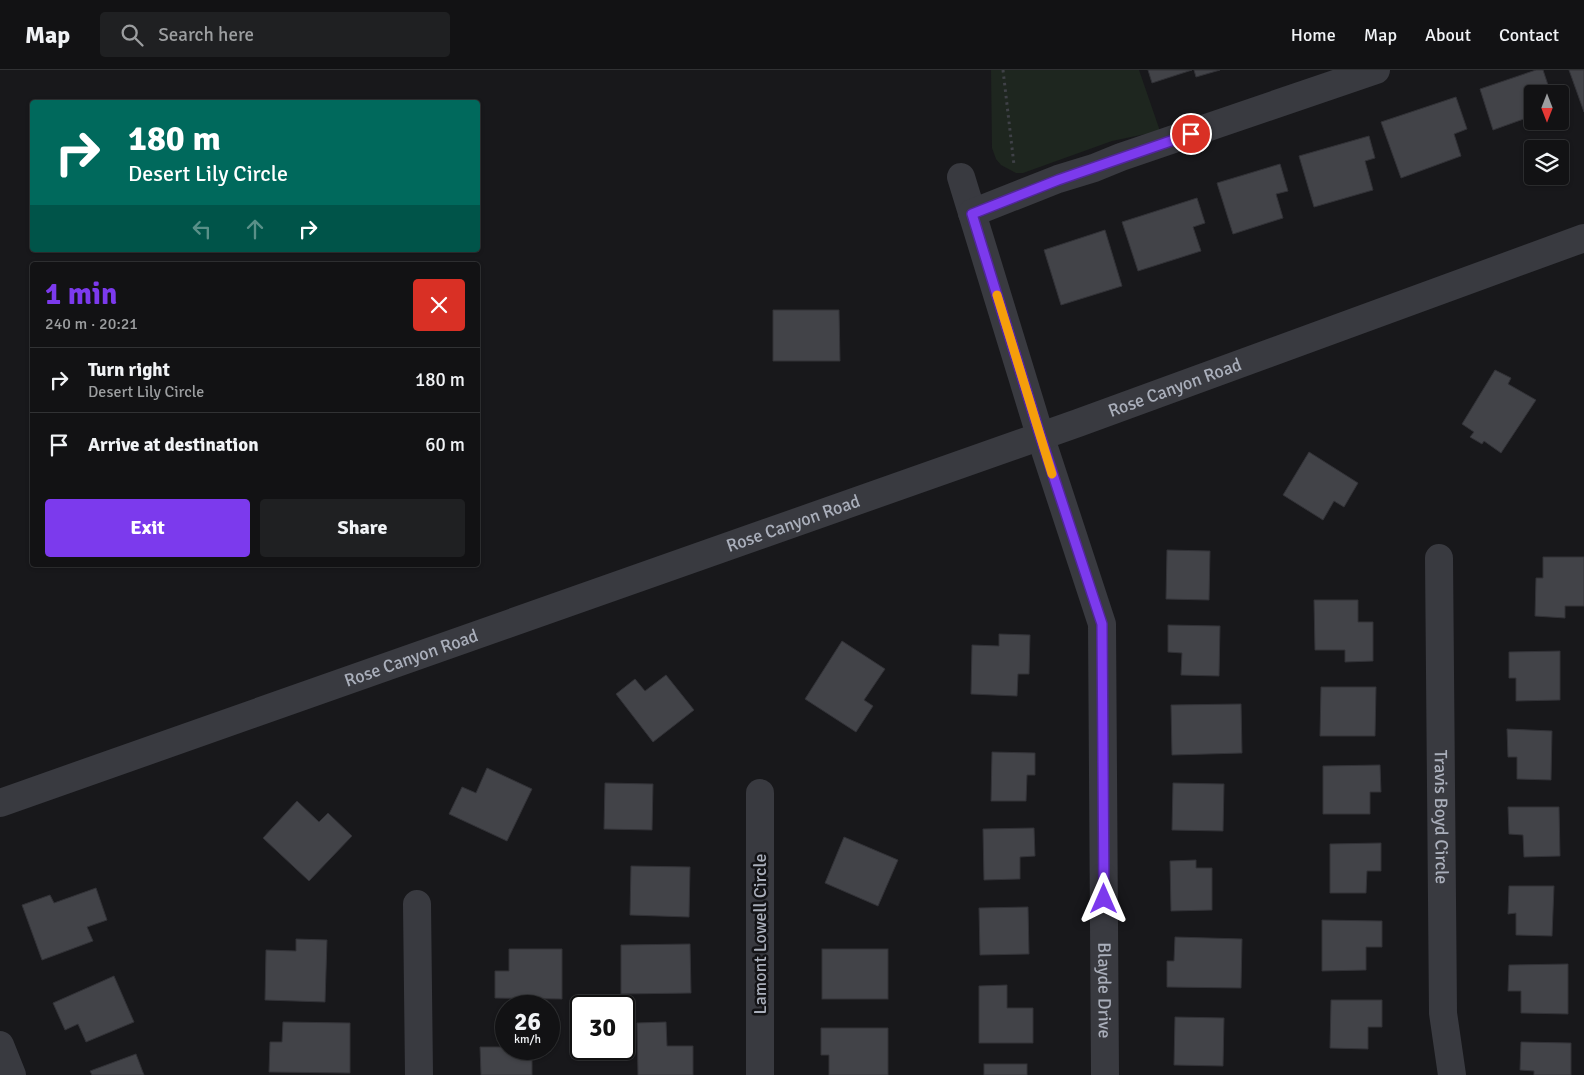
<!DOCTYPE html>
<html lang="en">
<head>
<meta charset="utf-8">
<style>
	body { margin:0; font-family:Signika,sans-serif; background:#1f2022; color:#f1f3f6; height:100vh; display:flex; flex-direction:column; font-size:19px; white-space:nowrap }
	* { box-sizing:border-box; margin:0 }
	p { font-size:16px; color:#9c9ea0 }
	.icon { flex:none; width:28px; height:28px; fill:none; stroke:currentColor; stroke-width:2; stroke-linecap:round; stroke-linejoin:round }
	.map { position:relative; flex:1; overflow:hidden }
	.drawer { position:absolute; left:30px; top:192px; width:450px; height:305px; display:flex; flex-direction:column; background:#121214; border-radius:5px; box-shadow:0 1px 4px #0004,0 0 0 1px #313234 }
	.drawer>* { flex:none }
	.hud { position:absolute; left:30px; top:30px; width:450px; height:152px; border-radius:5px; box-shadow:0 1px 4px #0004,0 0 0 1px #313234; background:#00695c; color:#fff; overflow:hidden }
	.needle { width:32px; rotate:180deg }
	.fabs { position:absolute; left:1524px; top:15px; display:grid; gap:10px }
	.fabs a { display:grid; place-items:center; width:45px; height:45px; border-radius:5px; background:#121214; box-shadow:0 1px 4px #0004,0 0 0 1px #313234; font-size:25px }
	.speed { position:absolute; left:495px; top:925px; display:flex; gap:10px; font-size:25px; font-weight:700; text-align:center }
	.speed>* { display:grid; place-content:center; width:65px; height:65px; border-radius:50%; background:#121214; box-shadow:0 1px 4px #0004,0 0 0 1px #313234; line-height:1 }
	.speed small { font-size:12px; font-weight:400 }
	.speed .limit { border:2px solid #111; border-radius:8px; background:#fff; color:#111 }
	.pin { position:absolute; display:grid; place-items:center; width:42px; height:42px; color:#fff; margin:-21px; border:2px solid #fff; border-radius:50%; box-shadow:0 1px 5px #0007 }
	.me { position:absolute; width:55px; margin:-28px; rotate:0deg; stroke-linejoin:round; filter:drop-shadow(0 0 4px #0008) }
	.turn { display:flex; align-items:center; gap:18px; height:105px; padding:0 15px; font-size:22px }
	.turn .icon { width:65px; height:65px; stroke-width:2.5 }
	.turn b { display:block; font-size:35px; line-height:42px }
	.lanes { display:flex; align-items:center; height:48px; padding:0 15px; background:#0003; justify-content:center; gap:25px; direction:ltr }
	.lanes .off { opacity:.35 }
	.round { display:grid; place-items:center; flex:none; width:52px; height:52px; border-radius:5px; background:#1f2022 }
	.headline { display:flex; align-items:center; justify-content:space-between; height:85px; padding:0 15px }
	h1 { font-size:30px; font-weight:800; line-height:38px; color:#7c3aed }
	.action { display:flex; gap:10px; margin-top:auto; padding:10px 15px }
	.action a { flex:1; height:58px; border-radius:5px; background:#7c3aed; color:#fff; font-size:20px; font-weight:800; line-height:58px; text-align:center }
	.action a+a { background:#1f2022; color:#f1f3f6 }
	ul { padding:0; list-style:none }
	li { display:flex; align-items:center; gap:15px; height:65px; padding:0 15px; border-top:1px solid #313234 }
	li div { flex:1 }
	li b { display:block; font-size:19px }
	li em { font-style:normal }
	header { display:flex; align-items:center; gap:30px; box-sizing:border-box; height:70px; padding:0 25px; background:#121214; border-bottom:1px solid #313234 }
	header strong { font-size:24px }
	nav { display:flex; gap:28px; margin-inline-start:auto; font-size:18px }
	.search { width:350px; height:45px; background:#1f2022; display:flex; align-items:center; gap:12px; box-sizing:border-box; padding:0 18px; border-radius:5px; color:#9c9ea0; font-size:19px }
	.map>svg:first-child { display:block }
	.green { fill:#1e261f }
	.building { fill:#424348; stroke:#323237 }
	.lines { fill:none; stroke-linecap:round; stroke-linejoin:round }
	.path { stroke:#3f4147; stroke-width:3; stroke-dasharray:2.5 4; stroke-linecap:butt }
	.minor { stroke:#393a40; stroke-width:28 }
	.route-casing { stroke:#51269a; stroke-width:12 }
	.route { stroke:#7c3aed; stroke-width:9 }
	.slow { stroke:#f59e0b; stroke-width:9 }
	.labels { text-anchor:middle; stroke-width:5; stroke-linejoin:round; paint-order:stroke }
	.street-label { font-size:18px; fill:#aaafbb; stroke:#131316 }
</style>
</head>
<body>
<header>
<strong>Map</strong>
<div class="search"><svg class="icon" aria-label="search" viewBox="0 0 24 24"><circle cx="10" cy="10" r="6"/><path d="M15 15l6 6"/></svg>Search here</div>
<nav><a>Home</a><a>Map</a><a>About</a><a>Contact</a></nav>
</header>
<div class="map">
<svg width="1584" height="1005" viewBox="0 0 1584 1005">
	<rect width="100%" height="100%" fill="#18181b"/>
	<polygon class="green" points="991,0 1139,0 1160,61 1112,71 1023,103 1016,103 1001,95 996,89 992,78"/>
	<g class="building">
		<polygon points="1148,0 1192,0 1152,13"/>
		<polygon points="1194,0 1220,0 1196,7"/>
		<polygon points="1536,0 1543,0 1551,24 1532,24 1531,30 1532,46 1493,60 1480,19"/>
		<polygon points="1569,0 1584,0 1584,42"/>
		<polygon points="1456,27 1467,59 1454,64 1461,86 1401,108 1381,52"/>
		<polygon points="1369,66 1375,88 1365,91 1373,120 1314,137 1299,86"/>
		<polygon points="1280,94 1288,121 1276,124 1283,148 1233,164 1217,113"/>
		<polygon points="1197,128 1205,153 1193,157 1201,181 1138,201 1122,152"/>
		<polygon points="1105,160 1122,216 1061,235 1044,180"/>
		<polygon points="773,240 839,240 840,291 773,291"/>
		<polygon points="1495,300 1511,308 1508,314 1536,330 1501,383 1484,371 1482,374 1470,367 1474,362 1462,354"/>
		<polygon points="1309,382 1358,413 1344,437 1334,431 1323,450 1283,425"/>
		<polygon points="1167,480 1210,481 1209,530 1166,529"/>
		<polygon points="1543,487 1584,487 1584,536 1565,536 1565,548 1535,546 1536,508 1543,508"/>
		<polygon points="1314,530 1358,530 1358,552 1373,552 1373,591 1345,592 1345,580 1315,580"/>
		<polygon points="1168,555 1220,556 1219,606 1181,605 1182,583 1168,582"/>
		<polygon points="999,564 1030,565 1029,604 1018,604 1017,626 971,624 972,575 999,576"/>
		<polygon points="842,571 885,599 864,630 873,636 856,662 805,629"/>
		<polygon points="1560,581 1560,630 1516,631 1516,608 1509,608 1509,582"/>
		<polygon points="666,605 694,640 653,672 616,624 635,609 645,621"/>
		<polygon points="1321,617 1376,617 1375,666 1320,666"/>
		<polygon points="1241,634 1242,683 1172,685 1171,635"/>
		<polygon points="1507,659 1552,661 1551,710 1517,709 1517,687 1508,687"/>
		<polygon points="992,682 1035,683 1035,705 1027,705 1026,731 991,731"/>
		<polygon points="1380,695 1381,722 1370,722 1370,744 1323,744 1323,696"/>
		<polygon points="487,698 532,719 507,771 449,744 462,717 476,723"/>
		<polygon points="605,713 653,714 652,760 604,759"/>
		<polygon points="1173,713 1224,714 1223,761 1172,760"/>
		<polygon points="297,731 319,752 328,743 352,766 309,811 263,768"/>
		<polygon points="1508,737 1559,737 1560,786 1524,787 1523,765 1509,764"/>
		<polygon points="1034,758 1035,786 1020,787 1020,809 984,810 983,759"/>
		<polygon points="844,767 898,790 878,836 825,813"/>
		<polygon points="1381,773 1381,801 1367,801 1366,823 1330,823 1330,774"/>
		<polygon points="1196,790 1196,798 1212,798 1212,840 1171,841 1170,791"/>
		<polygon points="631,796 690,797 689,847 630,845"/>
		<polygon points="1509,816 1554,816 1552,866 1516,865 1516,843 1508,844"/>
		<polygon points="96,818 107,850 87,857 93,871 42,890 22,835 50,825 54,833"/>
		<polygon points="1028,837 1029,884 980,885 979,838"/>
		<polygon points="1322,850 1382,851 1382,877 1366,877 1366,900 1322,901"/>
		<polygon points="1175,867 1242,869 1241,918 1167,917 1167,891 1174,891"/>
		<polygon points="296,869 327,870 325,932 265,930 266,880 296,881"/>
		<polygon points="690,874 691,923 621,924 621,875"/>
		<polygon points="509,879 562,879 562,929 495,928 495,901 509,901"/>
		<rect x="822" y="879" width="66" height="50"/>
		<polygon points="1568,894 1568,944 1521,943 1521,921 1508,921 1509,895"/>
		<polygon points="114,906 134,952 86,972 78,954 65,960 53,933"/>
		<polygon points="1007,915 1007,938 1033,938 1033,973 979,973 979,916"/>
		<polygon points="1331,930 1382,930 1382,957 1368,957 1368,979 1330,978"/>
		<polygon points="1175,947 1224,948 1223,996 1174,995"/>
		<polygon points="283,952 350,953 350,1003 269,1002 270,972 282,972"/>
		<polygon points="666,952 667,976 693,976 693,1005 638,1005 637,953"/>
		<polygon points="506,953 506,979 532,979 532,1005 481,1005 480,977 506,977"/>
		<polygon points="821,958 888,958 888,1005 829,1005 829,985 821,985"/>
		<polygon points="1521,972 1571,973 1571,1005 1534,1005 1534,1001 1520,1000"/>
		<polygon points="136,984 144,1005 92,1005 90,1001"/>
		<rect x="984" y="994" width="43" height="11"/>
	</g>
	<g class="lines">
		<polyline class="path" points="1003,0 1014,95"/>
		<g class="minor">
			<path id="s1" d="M961,107L1040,365L1102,554L1105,1005"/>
			<polyline points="972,143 1058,109 1094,98 1121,87 1376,0"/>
			<path id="s2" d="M1439,488L1443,943L1452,1005"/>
			<polyline points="760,723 760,1005"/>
			<path id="s3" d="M0,733L1078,353L1584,168"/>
			<polyline points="417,834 419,1005"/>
			<polyline points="0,975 12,1005"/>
		</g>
	</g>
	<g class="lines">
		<g class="route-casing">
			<polyline id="route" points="1104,829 1102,554 1040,365 972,144 1058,110 1191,64"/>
		</g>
		<use href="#route" class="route"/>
		<polyline class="slow" points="997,225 1052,404"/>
	</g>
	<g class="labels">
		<g class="street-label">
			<text dy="6" stroke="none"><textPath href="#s3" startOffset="1246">Rose Canyon Road</textPath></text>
			<text dy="6" stroke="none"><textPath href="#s3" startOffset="841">Rose Canyon Road</textPath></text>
			<text dy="6" stroke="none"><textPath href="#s3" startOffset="436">Rose Canyon Road</textPath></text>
			<text dy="6" stroke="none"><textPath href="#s2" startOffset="259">Travis Boyd Circle</textPath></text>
			<text transform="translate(760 864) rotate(-90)" y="6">Lamont Lowell Circle</text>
			<text dy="6" stroke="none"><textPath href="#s1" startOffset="835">Blayde Drive</textPath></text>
		</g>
	</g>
</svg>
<div class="fabs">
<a><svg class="needle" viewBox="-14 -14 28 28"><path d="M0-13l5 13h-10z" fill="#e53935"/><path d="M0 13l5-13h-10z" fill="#9c9ea0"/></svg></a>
<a><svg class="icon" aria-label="layers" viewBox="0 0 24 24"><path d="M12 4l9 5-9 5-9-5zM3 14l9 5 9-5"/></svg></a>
</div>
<div class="speed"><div>26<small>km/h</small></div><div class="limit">30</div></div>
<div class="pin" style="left:1191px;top:64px;background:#d93025"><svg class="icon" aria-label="arrive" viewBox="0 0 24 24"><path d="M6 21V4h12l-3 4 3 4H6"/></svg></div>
<svg class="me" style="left:1104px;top:829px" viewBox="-20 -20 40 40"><path d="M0-17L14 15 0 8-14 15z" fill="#7c3aed" stroke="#fff" stroke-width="4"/></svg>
<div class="hud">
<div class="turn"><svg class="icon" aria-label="right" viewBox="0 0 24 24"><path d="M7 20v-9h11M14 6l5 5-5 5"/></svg><div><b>180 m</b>Desert Lily Circle</div></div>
<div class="lanes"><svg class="icon off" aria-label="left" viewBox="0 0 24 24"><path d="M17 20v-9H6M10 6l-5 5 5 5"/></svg><svg class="icon off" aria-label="ahead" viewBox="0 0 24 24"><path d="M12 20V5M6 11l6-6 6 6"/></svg><svg class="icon" aria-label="right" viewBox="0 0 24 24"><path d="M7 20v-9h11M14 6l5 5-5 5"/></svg></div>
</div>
<section class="drawer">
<div class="headline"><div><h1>1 min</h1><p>240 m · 20:21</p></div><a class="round" style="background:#d93025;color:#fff"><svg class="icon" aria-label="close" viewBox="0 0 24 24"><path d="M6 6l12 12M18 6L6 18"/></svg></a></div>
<ul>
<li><svg class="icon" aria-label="right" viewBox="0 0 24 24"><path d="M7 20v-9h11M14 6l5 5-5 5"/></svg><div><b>Turn right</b><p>Desert Lily Circle</p></div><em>180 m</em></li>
<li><svg class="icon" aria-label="arrive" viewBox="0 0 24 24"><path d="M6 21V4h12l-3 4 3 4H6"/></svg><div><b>Arrive at destination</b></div><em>60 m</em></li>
</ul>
<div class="action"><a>Exit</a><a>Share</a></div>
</section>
</div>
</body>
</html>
